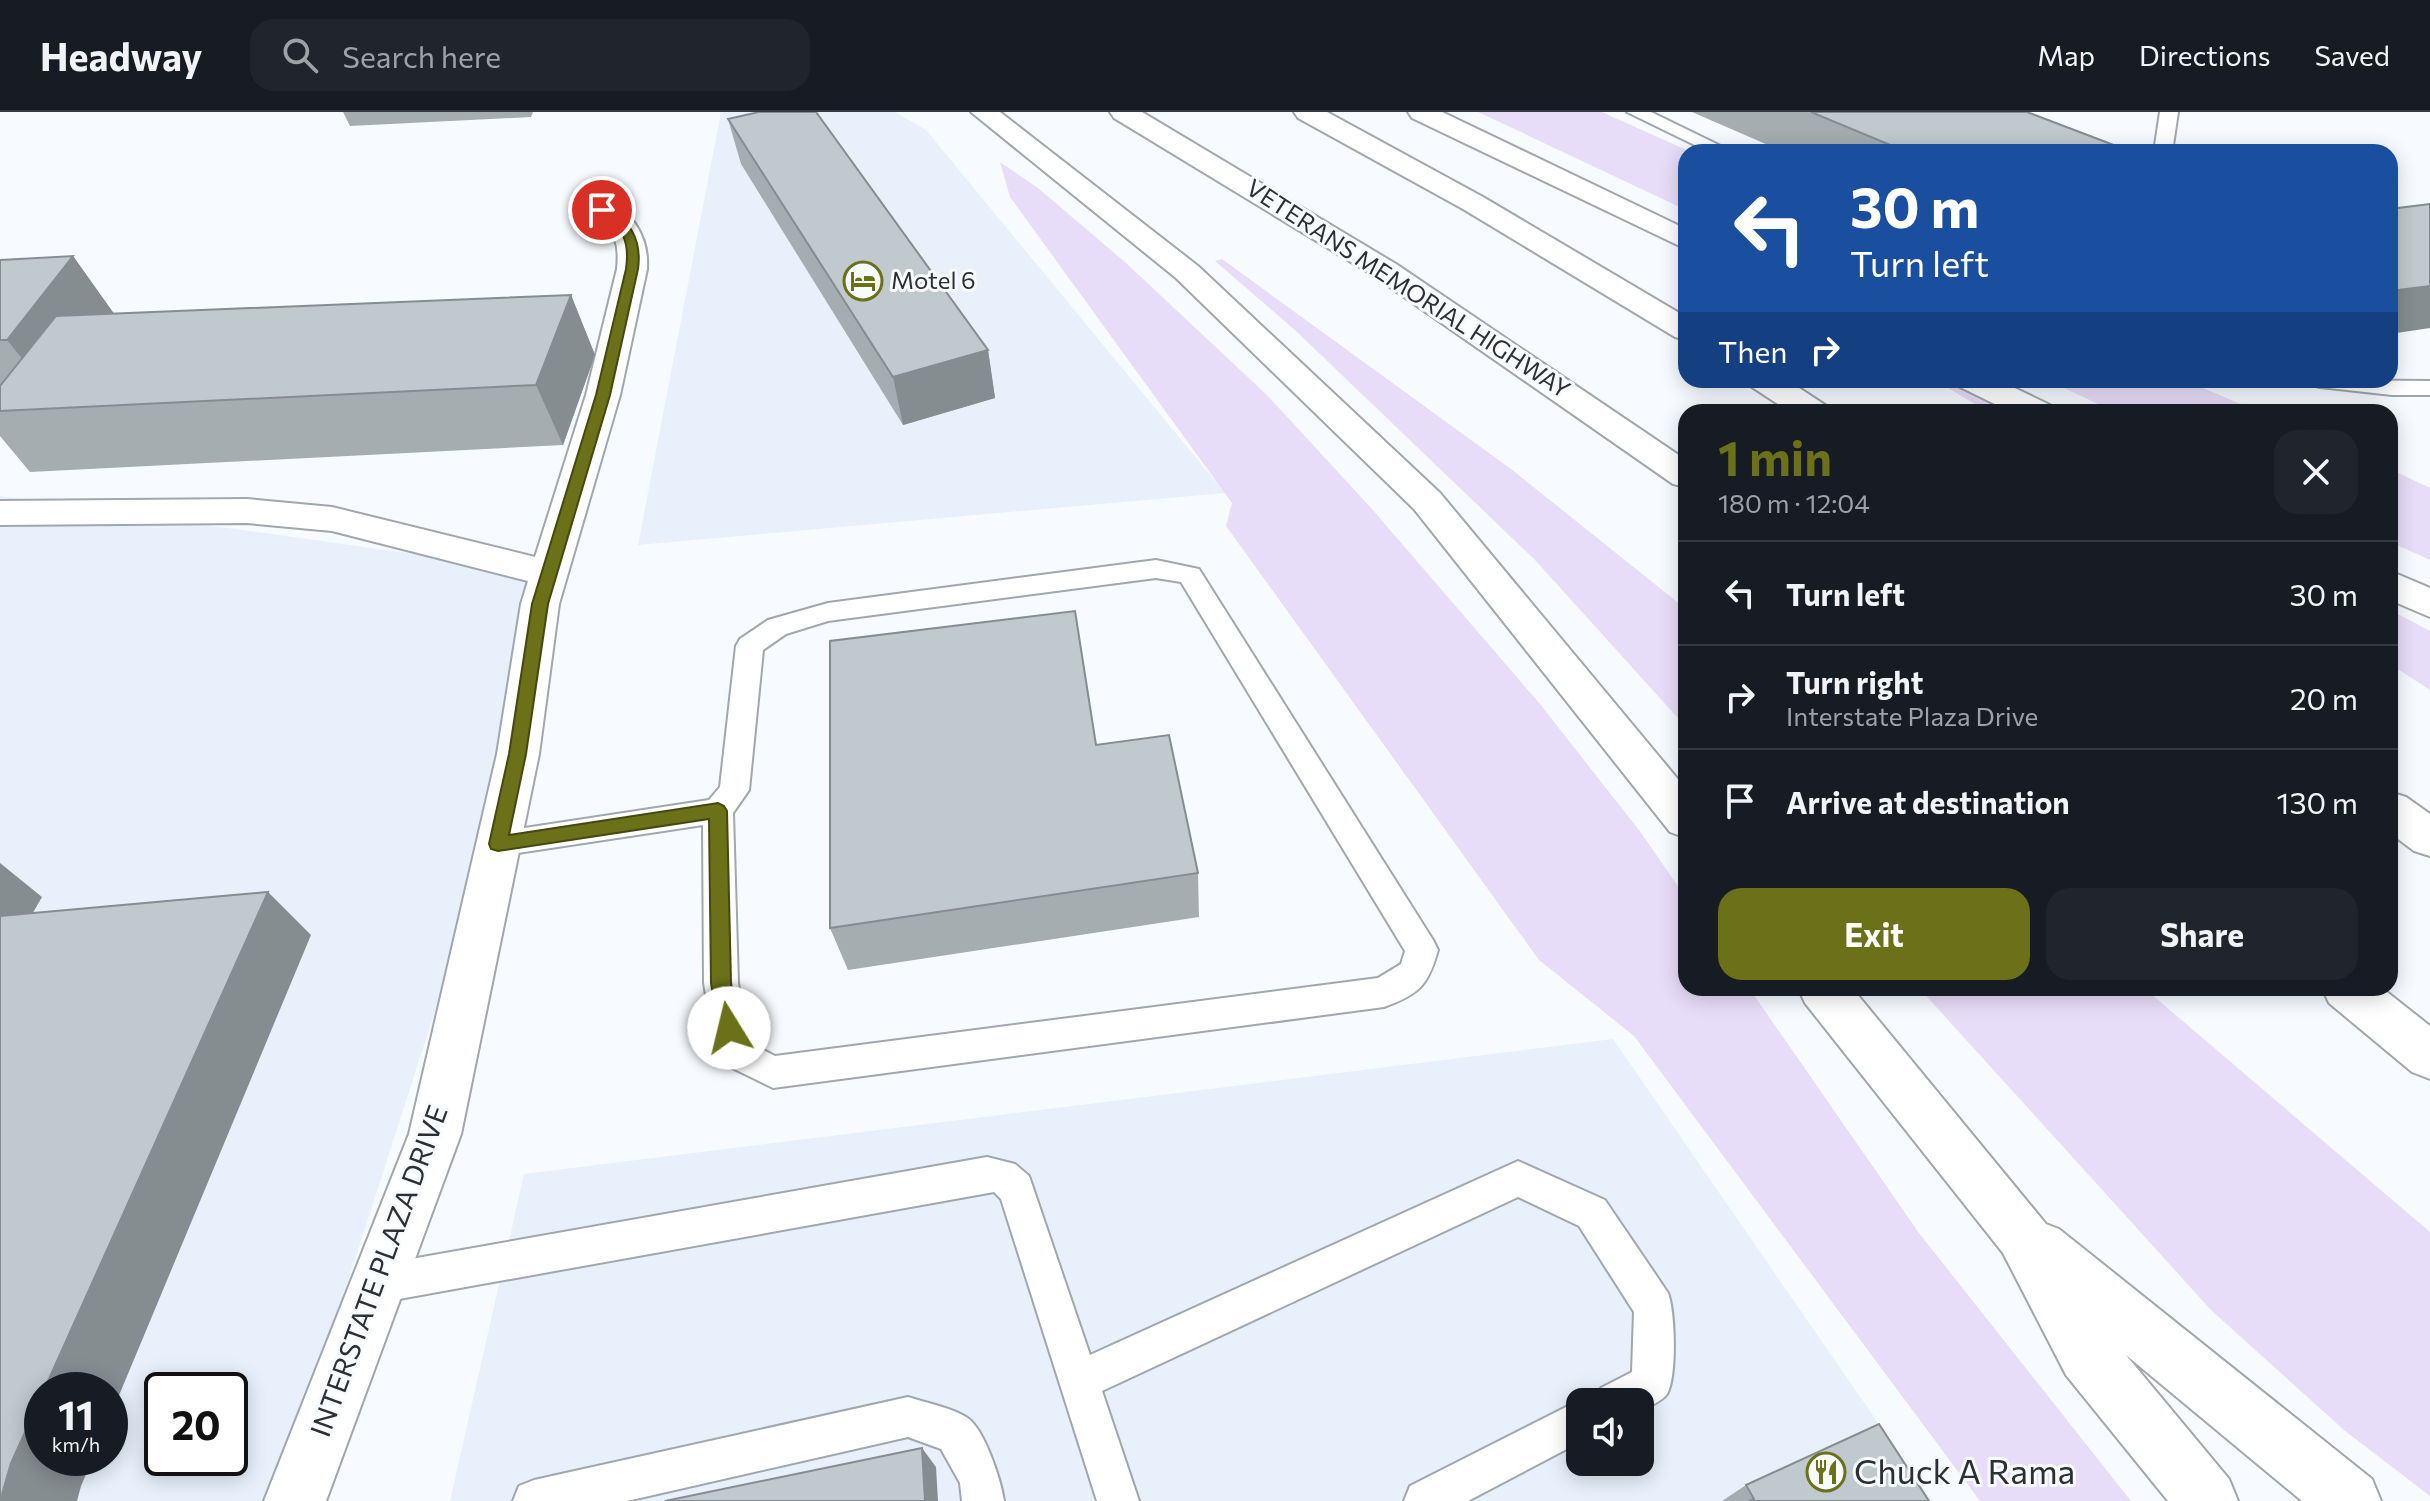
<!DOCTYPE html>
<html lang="en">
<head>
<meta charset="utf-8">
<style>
	body { margin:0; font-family:Commissioner,sans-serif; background:#20242c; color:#f1f3f6; height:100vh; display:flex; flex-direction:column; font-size:30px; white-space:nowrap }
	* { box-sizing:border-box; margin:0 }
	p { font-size:26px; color:#9ea1a6 }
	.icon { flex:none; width:44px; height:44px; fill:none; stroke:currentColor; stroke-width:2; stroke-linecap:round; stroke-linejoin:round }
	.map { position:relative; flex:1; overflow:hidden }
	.details { position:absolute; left:1678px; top:292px; width:720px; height:592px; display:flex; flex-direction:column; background:#171b24; border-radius:24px; box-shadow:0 4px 20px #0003 }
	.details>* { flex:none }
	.hud { position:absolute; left:1678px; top:32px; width:720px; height:244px; border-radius:24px; box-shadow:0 4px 20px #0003; background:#1a4fa0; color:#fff; overflow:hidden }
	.fabs { position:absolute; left:1566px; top:1276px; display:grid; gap:16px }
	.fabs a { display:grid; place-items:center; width:88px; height:88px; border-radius:16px; background:#171b24; box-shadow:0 4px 20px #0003; font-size:40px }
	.speed { position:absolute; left:24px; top:1260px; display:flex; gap:16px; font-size:40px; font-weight:700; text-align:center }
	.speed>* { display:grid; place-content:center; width:104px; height:104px; border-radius:50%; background:#171b24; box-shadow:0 4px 20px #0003; line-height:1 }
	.speed small { font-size:20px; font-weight:400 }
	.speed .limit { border:4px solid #111; border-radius:12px; background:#fff; color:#111 }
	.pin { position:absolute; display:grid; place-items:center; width:68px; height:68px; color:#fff; margin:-34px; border:4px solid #fff; border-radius:50%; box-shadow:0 2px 8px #0007 }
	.me { position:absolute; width:88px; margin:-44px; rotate:351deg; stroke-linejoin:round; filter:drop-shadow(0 0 6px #0008) }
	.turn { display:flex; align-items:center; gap:28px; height:168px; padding:0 40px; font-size:36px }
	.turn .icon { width:104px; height:104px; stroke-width:2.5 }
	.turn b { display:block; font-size:56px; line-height:68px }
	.then { display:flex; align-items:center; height:76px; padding:0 40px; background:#0003; gap:16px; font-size:30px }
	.round { display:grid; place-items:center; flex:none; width:84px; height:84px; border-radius:24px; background:#20242c }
	.head { display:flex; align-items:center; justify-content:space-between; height:136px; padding:0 40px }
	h1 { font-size:48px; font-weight:700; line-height:60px; color:#6a7118 }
	.button { display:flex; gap:16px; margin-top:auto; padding:16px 40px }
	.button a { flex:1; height:92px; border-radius:24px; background:#6a7118; color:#fff; font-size:32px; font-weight:700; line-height:92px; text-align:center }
	.button a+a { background:#20242c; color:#f1f3f6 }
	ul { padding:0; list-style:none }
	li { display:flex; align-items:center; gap:24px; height:104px; padding:0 40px; border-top:2px solid #363941 }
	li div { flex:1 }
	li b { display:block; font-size:30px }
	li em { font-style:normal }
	header { display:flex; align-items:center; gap:48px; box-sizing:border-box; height:112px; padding:0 40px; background:#171b24; border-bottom:2px solid #363941 }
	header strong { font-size:38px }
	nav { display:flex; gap:44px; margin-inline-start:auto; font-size:28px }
	.search { width:560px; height:72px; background:#20242c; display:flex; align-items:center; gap:20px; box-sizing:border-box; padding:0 28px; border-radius:24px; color:#9ea1a6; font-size:30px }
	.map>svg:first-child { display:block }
	.built { fill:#e7f0fb; fill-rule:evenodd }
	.green { fill:#e8ddf8 }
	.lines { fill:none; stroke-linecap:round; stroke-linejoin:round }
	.service-casing { stroke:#a0a7ad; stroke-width:4 }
	.minor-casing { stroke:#a0a7ad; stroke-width:4 }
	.motorway-casing { stroke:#a0a7ad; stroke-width:4 }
	.service { fill:#fff; fill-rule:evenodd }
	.minor { fill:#fff; fill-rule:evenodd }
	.motorway { fill:#fff; fill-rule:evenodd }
	.wall { fill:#a5adb0 }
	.shaded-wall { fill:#868d90 }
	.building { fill:#c0c9cd; stroke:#868d90; stroke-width:2 }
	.route { fill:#6a7118; stroke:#454910; stroke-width:2 }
	.labels { text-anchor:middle; stroke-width:6; stroke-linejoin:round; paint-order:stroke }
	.far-poi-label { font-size:24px; fill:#2d2f32; stroke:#f7fbff; text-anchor:start }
	.far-street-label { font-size:24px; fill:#2d2f32; stroke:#f7fbff }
	.street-label { font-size:28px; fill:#2d2f32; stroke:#f7fbff }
	.near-poi-label { font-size:34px; fill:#2d2f32; stroke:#f7fbff; text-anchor:start }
</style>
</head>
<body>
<header>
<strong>Headway</strong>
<div class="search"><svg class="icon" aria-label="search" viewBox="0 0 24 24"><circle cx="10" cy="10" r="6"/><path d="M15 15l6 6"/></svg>Search here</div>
<nav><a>Map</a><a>Directions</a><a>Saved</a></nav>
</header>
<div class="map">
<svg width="2430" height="1389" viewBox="0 0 2430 1389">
	<rect width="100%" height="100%" fill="#f7fbff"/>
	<g class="built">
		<polygon points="721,0 895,0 926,18 1225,381 638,433"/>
		<path d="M0,384L549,461L518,642L277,1389H0ZM42,1278H110V1346H42ZM162,1278H230V1346H162Z"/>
		<path d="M1613,927L1932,1389H450L524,1062ZM1580,1290H1640V1350H1580Z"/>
	</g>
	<g class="green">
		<polygon points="1478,0 1602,0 1691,40 1686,40 1686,98"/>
		<polygon points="1000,50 1038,76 1126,151 1268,284 1372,397 1540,592 1642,722 1686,786 1686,876 1749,876 1919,1121 2131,1389 1980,1389 1634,924 1539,848 1226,414 1232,391 1010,85"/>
		<polygon points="1222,147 1511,357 1686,497 1686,615 1535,448 1297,220 1215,149"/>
		<polygon points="1935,268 1950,268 2010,300 1988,300"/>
		<polygon points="2047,268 2184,268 2260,300 2115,300"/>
		<polygon points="2390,357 2430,376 2430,448 2390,430"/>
		<polygon points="2390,498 2430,519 2430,578 2390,552"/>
		<polygon points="1919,876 2144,876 2430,1120 2430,1384 2345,1319 2211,1198"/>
	</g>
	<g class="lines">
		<g class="service-casing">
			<g id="service">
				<polygon points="1627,0 1651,0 1733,40 1709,40"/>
				<polygon points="2160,0 2178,0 2172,40 2154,40"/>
				<polygon points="2309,268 2430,269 2430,283 2392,283 2320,275 2312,273"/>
				<path d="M1156,448L1199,457L1433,828L1438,838C1428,873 1420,882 1384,895L773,976L720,950L715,939L704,871L703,713L498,744L487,741L483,732L487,723L498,720L709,688L720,675L736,534L740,527L768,508L828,491ZM1156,466L1181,470L1405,839L1401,852L1378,866L775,944L748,930L738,871L733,701L749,678L763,538L786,522L828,509Z"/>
				<path d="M987,1045L1015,1052L1029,1064L1090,1243L1518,1049L1605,1088L1668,1181C1675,1200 1677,1264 1667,1282C1662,1290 1648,1294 1640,1299V1290H1595L1601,1276L1632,1260L1634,1200L1579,1114L1518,1085L1102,1279L1139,1389H1097L1001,1087L994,1080L377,1191L363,1186L358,1172L363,1158L377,1153Z"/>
				<path d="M908,1285C926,1291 954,1296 969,1307C985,1320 1001,1368 1004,1389H962L960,1371L941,1337L908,1325L627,1389H513L519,1374L534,1368Z"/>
				<polygon points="1580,1288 1586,1290 1580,1290 1580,1330 1468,1389 1404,1389 1410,1374"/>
			</g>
		</g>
		<g class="minor-casing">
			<path id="minor" d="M602,89C633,97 649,126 647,157L620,283L559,492L539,642L461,1022L326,1389H264L409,1022L497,642L521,492L528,469L332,419L247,411L0,413V389L247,387L332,395L535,445L586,283L617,157C621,115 606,124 588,98L592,92Z"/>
		</g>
		<g class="motorway-casing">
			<g id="motorway">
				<polygon points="971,0 1000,0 1198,154 1440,381 1686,677 1686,726 1670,720 1414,397 1176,166"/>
				<polygon points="1110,0 1142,0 1396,152 1686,348 1686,375 1673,372 1374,164 1114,6"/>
				<polygon points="1294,0 1327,0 1483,85 1686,205 1686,228 1675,225 1463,97 1298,6"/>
				<polygon points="1408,0 1442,0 1686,117 1686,137 1412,6"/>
				<polygon points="1747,268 1787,268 1825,293 1830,300 1790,300 1752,275"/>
				<polygon points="1955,268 1998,268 2050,293 2055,300 2011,300 1960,275"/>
				<polygon points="2390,459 2430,476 2430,505 2390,488"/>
				<polygon points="2390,680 2406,685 2430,702 2430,744 2414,739 2390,721"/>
				<polygon points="1798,876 1852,876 2046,1112 2059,1117 2372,1367 2381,1389 2302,1389 2126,1243 2229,1367 2238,1389 2168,1389 2066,1263 2003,1141 1805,891"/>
				<polygon points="2322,876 2382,876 2430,914 2430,967 2412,960 2329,891"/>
			</g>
		</g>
		<use href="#service" class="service"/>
		<use href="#minor" class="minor"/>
		<use href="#motorway" class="motorway"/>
	</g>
	<g class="wall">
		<polygon points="343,0 533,0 531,5 350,14"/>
		<polygon points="1692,0 2027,0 2132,40 1784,40"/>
		<polygon points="728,7 988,238 995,286 903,313 741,52"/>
		<polygon points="73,144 114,202 571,183 595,243 563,333 30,360 0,324 0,148"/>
		<polygon points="1096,633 1198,761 1199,805 848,858 830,816"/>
		<polygon points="1746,1373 1929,1389 1722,1389"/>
	</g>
	<g class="shaded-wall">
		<polygon points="73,144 115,203 55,287 7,228"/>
		<polygon points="2430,174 2430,216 2390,222 2390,179"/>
		<polygon points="571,183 595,243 563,333 536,273"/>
		<polygon points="988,238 995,286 903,313 893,265"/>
		<polygon points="0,751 42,785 4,851 0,848"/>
		<polygon points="268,780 311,823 110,1305 110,1278 44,1278"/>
		<polygon points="42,1283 42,1346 93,1346 81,1374 77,1389 0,1389 11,1351"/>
		<polygon points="922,1336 936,1355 938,1389 925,1389"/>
	</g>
	<g class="building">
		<polygon points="759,0 816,0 988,238 893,265 728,7"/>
		<polygon points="1811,0 2027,0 2132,40 1907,40"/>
		<polygon points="2430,92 2430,174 2390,179 2390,97"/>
		<polygon points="73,144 7,228 0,228 0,148"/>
		<polygon points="571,183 536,273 0,299 0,274 56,204"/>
		<polygon points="1075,499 1096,633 1169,623 1198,761 830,816 830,529"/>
		<polygon points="268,780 44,1278 42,1278 42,1283 11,1351 0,1389 0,804"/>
		<polygon points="1879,1312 1929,1389 1749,1389 1754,1387 1746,1373"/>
		<polygon points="922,1336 925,1389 665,1389"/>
	</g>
	<path class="route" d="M602,95C630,105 642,128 638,157L610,283L548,492L526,642L509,723L718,691L724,694L727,699L731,871L739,916L736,923L729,926L721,923L718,916L711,871L709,707L498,739L491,737L489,732L509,642L532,492L596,283L626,157C630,128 623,115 597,101V96Z"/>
	<defs>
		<g id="hotel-ring" transform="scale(2)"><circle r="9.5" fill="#f7fbff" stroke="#6a7118" stroke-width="1.5"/><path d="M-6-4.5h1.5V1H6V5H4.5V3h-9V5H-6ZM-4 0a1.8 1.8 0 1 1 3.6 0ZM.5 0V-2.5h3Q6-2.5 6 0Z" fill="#6a7118"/></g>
		<g id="restaurant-ring" transform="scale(2)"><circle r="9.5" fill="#f7fbff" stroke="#6a7118" stroke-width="1.5"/><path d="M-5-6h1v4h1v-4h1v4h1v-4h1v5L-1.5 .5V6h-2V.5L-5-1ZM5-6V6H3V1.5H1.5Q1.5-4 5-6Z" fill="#6a7118"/></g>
	</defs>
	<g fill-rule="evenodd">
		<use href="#hotel-ring" x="863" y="169"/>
		<use href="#restaurant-ring" x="1826" y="1360"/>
	</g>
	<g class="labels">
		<g class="far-poi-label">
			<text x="891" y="177">Motel 6</text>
		</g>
		<g class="far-street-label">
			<text transform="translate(1408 177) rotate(33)" y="8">VETERANS MEMORIAL HIGHWAY</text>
		</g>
		<g class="street-label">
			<text transform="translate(379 1159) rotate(-70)" y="10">INTERSTATE PLAZA DRIVE</text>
		</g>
		<g class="near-poi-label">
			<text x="1854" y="1372">Chuck A Rama</text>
		</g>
	</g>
</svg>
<div class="fabs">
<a><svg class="icon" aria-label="sound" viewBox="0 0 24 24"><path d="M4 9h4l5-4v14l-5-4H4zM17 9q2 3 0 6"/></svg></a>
</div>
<div class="speed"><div>11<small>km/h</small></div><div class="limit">20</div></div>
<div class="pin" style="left:602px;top:98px;background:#d93025"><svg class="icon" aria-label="arrive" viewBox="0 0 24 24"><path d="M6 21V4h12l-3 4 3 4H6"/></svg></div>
<svg class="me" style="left:729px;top:916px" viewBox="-20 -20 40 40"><circle r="19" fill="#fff"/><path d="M0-13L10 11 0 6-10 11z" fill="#6a7118"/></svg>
<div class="hud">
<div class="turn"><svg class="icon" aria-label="left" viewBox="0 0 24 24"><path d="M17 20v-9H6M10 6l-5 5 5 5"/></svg><div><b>30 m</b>Turn left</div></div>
<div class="then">Then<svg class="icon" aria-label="right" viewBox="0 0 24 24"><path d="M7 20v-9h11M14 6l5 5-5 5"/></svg></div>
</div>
<section class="details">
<div class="head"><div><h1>1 min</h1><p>180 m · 12:04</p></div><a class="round"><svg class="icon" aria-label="close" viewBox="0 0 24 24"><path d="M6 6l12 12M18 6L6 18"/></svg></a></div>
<ul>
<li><svg class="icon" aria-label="left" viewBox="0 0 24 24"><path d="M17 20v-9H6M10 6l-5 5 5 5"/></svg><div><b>Turn left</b></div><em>30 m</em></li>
<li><svg class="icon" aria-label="right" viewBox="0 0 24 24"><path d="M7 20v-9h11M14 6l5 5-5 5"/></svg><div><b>Turn right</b><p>Interstate Plaza Drive</p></div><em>20 m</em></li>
<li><svg class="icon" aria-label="arrive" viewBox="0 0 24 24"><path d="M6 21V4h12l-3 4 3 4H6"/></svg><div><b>Arrive at destination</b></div><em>130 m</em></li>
</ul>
<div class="button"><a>Exit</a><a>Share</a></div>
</section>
</div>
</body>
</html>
